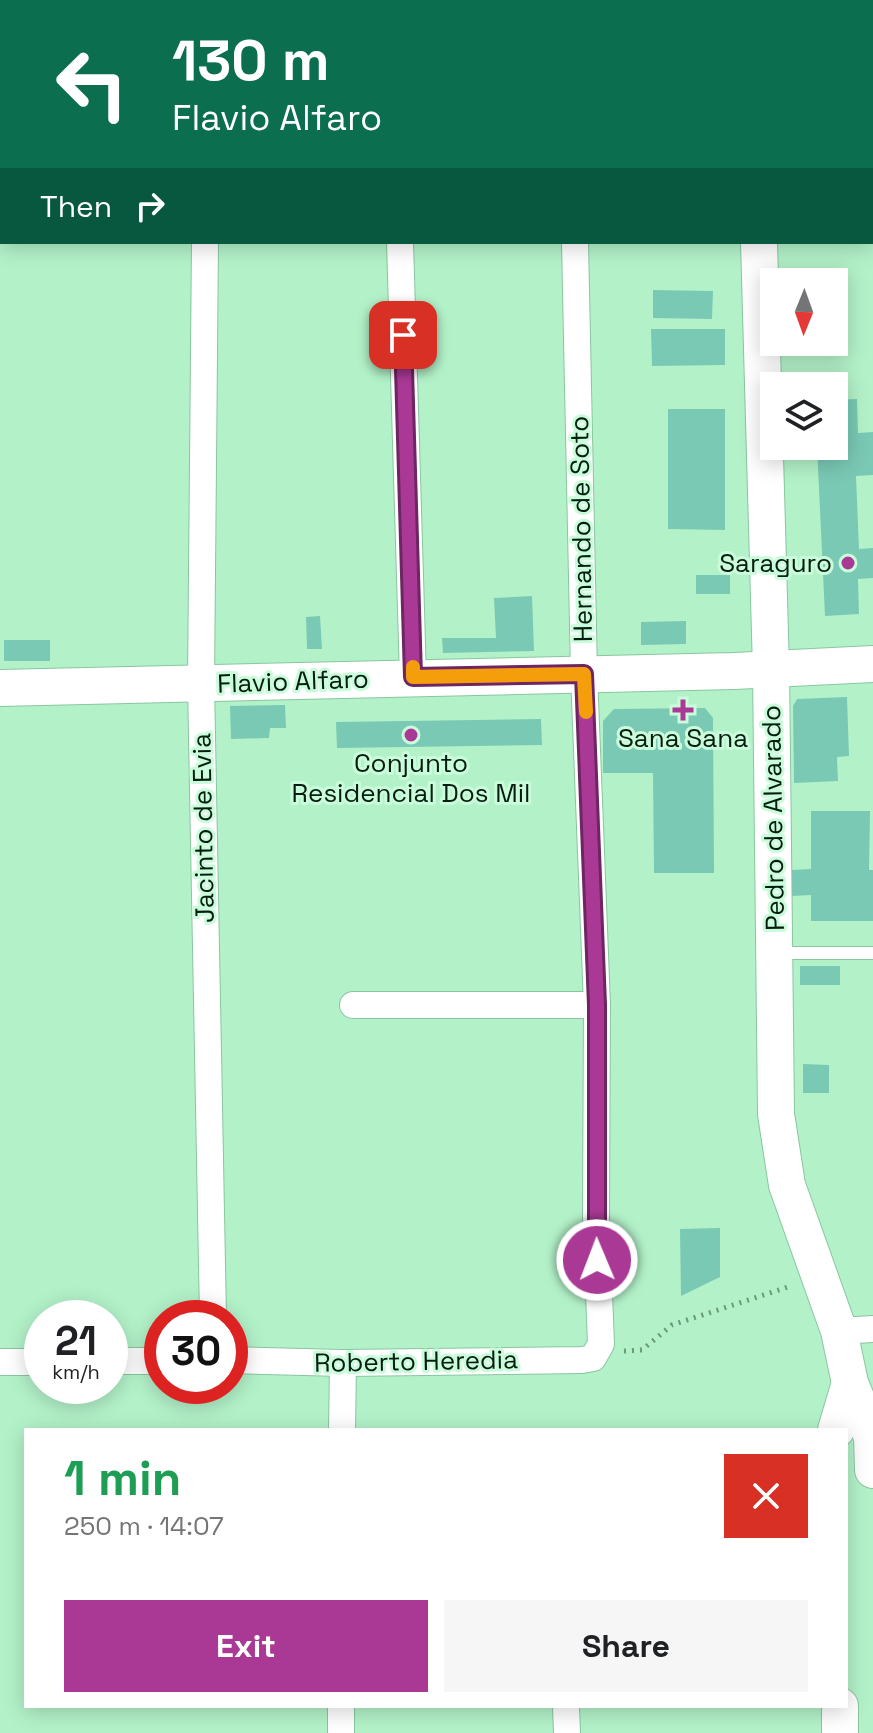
<!DOCTYPE html>
<html lang="en">
<head>
<meta charset="utf-8">
<style>
	body { margin:0; font-family:"Space Grotesk",sans-serif; background:#f6f6f6; color:#202124; height:100vh; display:flex; flex-direction:column; font-size:30px; white-space:nowrap }
	* { box-sizing:border-box; margin:0 }
	p { font-size:26px; color:#757577 }
	.icon { flex:none; width:44px; height:44px; fill:none; stroke:currentColor; stroke-width:2; stroke-linecap:round; stroke-linejoin:round }
	.map { position:relative; flex:1; overflow:hidden }
	.drawer { position:absolute; left:24px; top:1428px; width:824px; height:280px; display:flex; flex-direction:column; background:#fff; border-radius:0px; box-shadow:0 4px 20px #0003 }
	.drawer>* { flex:none }
	.hud { position:absolute; left:0px; top:0px; width:874px; height:244px; box-shadow:0 4px 20px #0003; background:#0b6e4f; color:#fff; overflow:hidden }
	.needle { width:52px; rotate:181deg }
	.buttons { position:absolute; left:760px; top:268px; display:grid; gap:16px }
	.buttons a { display:grid; place-items:center; width:88px; height:88px; border-radius:0px; background:#fff; box-shadow:0 4px 20px #0003; font-size:40px }
	.speed { position:absolute; left:24px; top:1300px; display:flex; gap:16px; font-size:40px; font-weight:700; text-align:center }
	.speed>* { display:grid; place-content:center; width:104px; height:104px; border-radius:50%; background:#fff; box-shadow:0 4px 20px #0003; line-height:1 }
	.speed small { font-size:20px; font-weight:400 }
	.speed .limit { border:12px solid #d22; background:#fff; color:#111 }
	.pin { position:absolute; display:grid; place-items:center; width:68px; height:68px; color:#fff; margin:-34px; border-radius:16px; box-shadow:0 4px 12px #0006 }
	.me { position:absolute; width:88px; margin:-44px; rotate:359deg; stroke-linejoin:round; filter:drop-shadow(0 0 6px #0008) }
	.turn { display:flex; align-items:center; gap:28px; height:168px; padding:0 40px; font-size:36px }
	.turn .icon { width:104px; height:104px; stroke-width:2.5 }
	.turn b { display:block; font-size:56px; line-height:68px }
	.then { display:flex; align-items:center; height:76px; padding:0 40px; background:#0003; gap:16px; font-size:30px }
	.round { display:grid; place-items:center; flex:none; width:84px; height:84px; border-radius:0px; background:#f6f6f6 }
	.summary { display:flex; align-items:center; justify-content:space-between; height:136px; padding:0 40px }
	h1 { font-size:48px; font-weight:700; line-height:60px; color:#1e9e55 }
	.button { display:flex; gap:16px; margin-top:auto; padding:16px 40px }
	.button a { flex:1; height:92px; border-radius:0px; background:#aa3995; color:#fff; font-size:32px; font-weight:700; line-height:92px; text-align:center }
	.button a+a { background:#f6f6f6; color:#202124 }
	.map>svg:first-child { display:block }
	.building { fill:#7ac9b5 }
	.lines { fill:none; stroke-linecap:round; stroke-linejoin:round }
	.lane-casing { stroke:#89c69f; stroke-width:14 }
	.street-casing { stroke:#89c69f; stroke-width:28 }
	.secondary-casing { stroke:#89c69f; stroke-width:38 }
	.path { stroke:#6a997c; stroke-width:5; stroke-dasharray:2 6; stroke-linecap:butt }
	.lane { stroke:#fff; stroke-width:12 }
	.street { stroke:#fff; stroke-width:26 }
	.secondary { stroke:#fff; stroke-width:36 }
	.route-casing { stroke:#6e2561; stroke-width:20 }
	.route { stroke:#aa3995; stroke-width:14 }
	.slow { stroke:#f59e0b; stroke-width:14 }
	.poi-dot { fill:#aa3995; stroke:#cafcdb; stroke-width:3 }
	.labels { text-anchor:middle; stroke-width:6; stroke-linejoin:round; paint-order:stroke }
	.street-label { font-size:26px; fill:#051e10; stroke:#cafcdb }
	.poi-label { font-size:26px; fill:#051e10; stroke:#cafcdb }
</style>
</head>
<body>
<div class="map">
<svg width="873" height="1733" viewBox="0 0 873 1733">
	<rect width="100%" height="100%" fill="#b3f2c9"/>
	<g class="building">
		<polygon points="653,290 713,291 712,319 653,318"/>
		<polygon points="651,329 725,329 725,365 652,366"/>
		<polygon points="857,399 858,433 873,432 873,475 856,476 859,549 873,548 873,578 858,579 859,614 825,616 817,446 834,446 834,400"/>
		<polygon points="668,409 725,409 725,530 668,529"/>
		<rect x="696" y="575" width="34" height="19"/>
		<polygon points="532,596 534,651 443,653 442,638 496,638 494,598"/>
		<polygon points="320,616 322,649 307,649 306,617"/>
		<polygon points="686,621 686,644 641,645 641,622"/>
		<rect x="4" y="640" width="46" height="21"/>
		<polygon points="847,697 849,756 837,757 838,781 794,783 793,706 797,699"/>
		<polygon points="285,705 286,728 270,728 269,738 231,739 230,706"/>
		<polygon points="705,708 713,718 714,873 654,873 653,773 603,773 603,721 614,709"/>
		<polygon points="541,719 542,745 337,748 336,722"/>
		<polygon points="811,811 870,811 869,870 873,870 873,921 811,921 811,895 792,896 792,870 811,869"/>
		<rect x="800" y="966" width="40" height="19"/>
		<polygon points="803,1064 829,1065 829,1093 803,1093"/>
		<polygon points="720,1228 720,1277 681,1296 680,1229"/>
	</g>
	<g class="lines">
		<g class="lane-casing">
			<g id="lane">
				<polyline points="829,0 829,2"/>
				<polyline points="778,953 873,953"/>
			</g>
		</g>
		<g class="street-casing">
			<g id="street">
				<polyline points="194,0 195,2"/>
				<polyline points="393,0 393,2"/>
				<polyline points="567,0 567,2"/>
				<polyline points="205,242 201,683 213,1318"/>
				<polyline points="400,242 413,677"/>
				<polyline points="353,1005 597,1005"/>
				<polyline points="839,1331 873,1329"/>
				<polyline points="230,1360 343,1363 582,1360 593,1358 601,1344 596,1216 597,1005 584,674 575,242"/>
				<polyline points="110,1361 162,1361"/>
				<polyline points="0,1362 42,1362"/>
				<polyline points="342,1430 343,1363"/>
				<polyline points="566,1706 567,1733"/>
				<polyline points="341,1733 341,1706"/>
			</g>
		</g>
		<g class="secondary-casing">
			<g id="secondary">
				<polyline points="752,0 752,2"/>
				<polyline points="759,242 771,669 776,1114 787,1185 839,1331 850,1383 872,1437 873,1470"/>
				<polyline points="0,688 734,671 873,664"/>
				<polyline points="836,1430 850,1383"/>
				<polyline points="840,1706 840,1733"/>
			</g>
		</g>
		<polyline class="path" points="624,1351 642,1350 672,1325 791,1286"/>
		<use href="#lane" class="lane"/>
		<use href="#street" class="street"/>
		<use href="#secondary" class="secondary"/>
	</g>
	<g class="lines">
		<g class="route-casing">
			<polyline id="route" points="403,335 413,677 584,674 597,1005 597,1260"/>
		</g>
		<use href="#route" class="route"/>
		<polyline class="slow" points="413,667 413,677 584,674 586,712"/>
	</g>
	<g class="poi-dot">
		<circle cx="848" cy="563" r="8"/>
		<path d="M679 698h8v8h8v8h-8v8h-8v-8h-8v-8h8z"/>
		<circle cx="411" cy="735" r="8"/>
	</g>
	<g class="labels">
		<g class="street-label">
			<text transform="translate(581 529) rotate(-91)" y="9">Hernando de Soto</text>
			<text transform="translate(293 681) rotate(-2)" y="9">Flavio Alfaro</text>
			<text transform="translate(773 818) rotate(-91)" y="9">Pedro de Alvarado</text>
			<text transform="translate(203 828) rotate(-91)" y="9">Jacinto de Evia</text>
			<text transform="translate(416 1361) rotate(-1)" y="9">Roberto Heredia</text>
		</g>
		<g class="poi-label">
			<text x="832" y="572" text-anchor="end">Saraguro</text>
			<text x="683" y="747">Sana Sana</text>
			<text x="411" y="772">Conjunto<tspan x="411" dy="30">Residencial Dos Mil</tspan></text>
		</g>
	</g>
</svg>
<div class="buttons">
<a><svg class="needle" viewBox="-14 -14 28 28"><path d="M0-13l5 13h-10z" fill="#e53935"/><path d="M0 13l5-13h-10z" fill="#757577"/></svg></a>
<a><svg class="icon" aria-label="layers" viewBox="0 0 24 24"><path d="M12 4l9 5-9 5-9-5zM3 14l9 5 9-5"/></svg></a>
</div>
<div class="speed"><div>21<small>km/h</small></div><div class="limit">30</div></div>
<div class="pin" style="left:403px;top:335px;background:#d93025"><svg class="icon" aria-label="arrive" viewBox="0 0 24 24"><path d="M6 21V4h12l-3 4 3 4H6"/></svg></div>
<svg class="me" style="left:597px;top:1260px" viewBox="-20 -20 40 40"><circle r="17" fill="#aa3995" stroke="#fff" stroke-width="3"/><path d="M0-11L8 9 0 5-8 9z" fill="#fff"/></svg>
<div class="hud">
<div class="turn"><svg class="icon" aria-label="left" viewBox="0 0 24 24"><path d="M17 20v-9H6M10 6l-5 5 5 5"/></svg><div><b>130 m</b>Flavio Alfaro</div></div>
<div class="then">Then<svg class="icon" aria-label="right" viewBox="0 0 24 24"><path d="M7 20v-9h11M14 6l5 5-5 5"/></svg></div>
</div>
<section class="drawer">
<div class="summary"><div><h1>1 min</h1><p>250 m · 14:07</p></div><a class="round" style="background:#d93025;color:#fff"><svg class="icon" aria-label="close" viewBox="0 0 24 24"><path d="M6 6l12 12M18 6L6 18"/></svg></a></div>
<div class="button"><a>Exit</a><a>Share</a></div>
</section>
</div>
</body>
</html>
